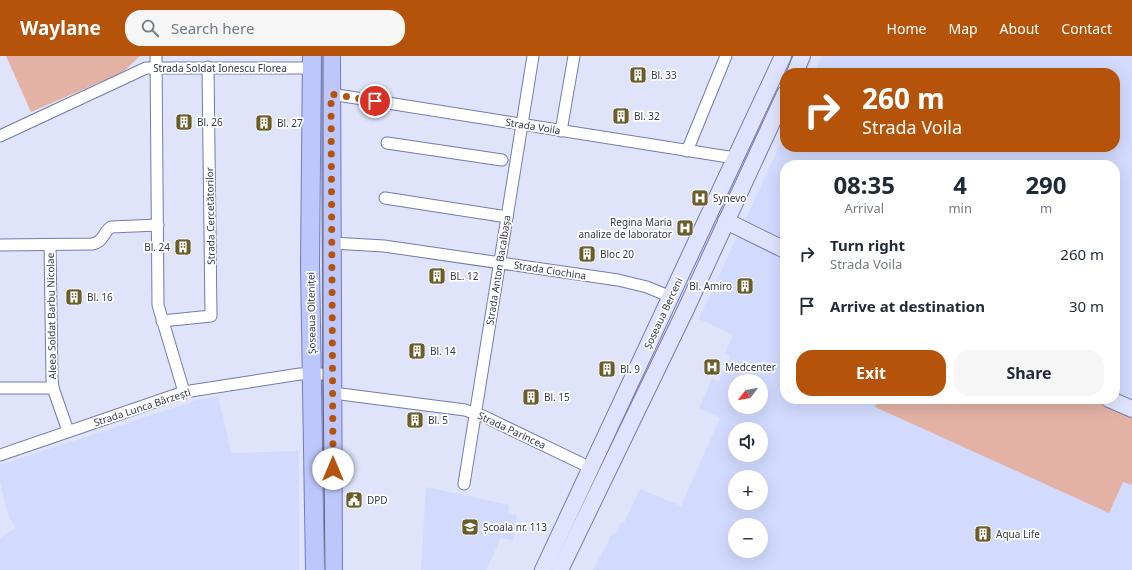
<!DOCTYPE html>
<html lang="en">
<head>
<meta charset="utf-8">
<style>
	body { margin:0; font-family:"Noto Sans",sans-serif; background:#f6f6f7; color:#1f2937; height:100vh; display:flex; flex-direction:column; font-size:15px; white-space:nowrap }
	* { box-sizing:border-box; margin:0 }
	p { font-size:13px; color:#747a83 }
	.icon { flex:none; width:22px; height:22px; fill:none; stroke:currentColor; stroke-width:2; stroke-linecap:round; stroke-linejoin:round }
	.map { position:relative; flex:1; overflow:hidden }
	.details { position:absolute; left:780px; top:104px; width:340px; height:244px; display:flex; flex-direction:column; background:#fff; border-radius:16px; box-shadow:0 4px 16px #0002 }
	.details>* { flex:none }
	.hud { position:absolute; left:780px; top:12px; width:340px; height:84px; border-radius:16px; box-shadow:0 4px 16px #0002; background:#b45309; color:#fff; overflow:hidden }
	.needle { width:26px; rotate:239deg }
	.fabs { position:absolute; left:728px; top:318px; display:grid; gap:8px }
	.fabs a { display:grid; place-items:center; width:40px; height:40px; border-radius:50%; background:#fff; box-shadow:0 4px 16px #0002; font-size:20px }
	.pin { position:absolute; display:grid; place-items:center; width:34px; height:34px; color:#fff; margin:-17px; border:2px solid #fff; border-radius:50%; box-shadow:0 1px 4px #0007 }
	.me { position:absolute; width:44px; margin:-22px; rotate:0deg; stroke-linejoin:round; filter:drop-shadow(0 0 3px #0008) }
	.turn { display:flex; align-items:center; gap:14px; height:84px; padding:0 16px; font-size:18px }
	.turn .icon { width:52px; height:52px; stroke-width:2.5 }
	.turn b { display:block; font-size:28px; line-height:34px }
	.eta { display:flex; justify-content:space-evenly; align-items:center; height:68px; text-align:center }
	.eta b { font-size:24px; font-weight:700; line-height:28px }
	.button { display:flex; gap:8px; margin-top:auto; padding:8px 16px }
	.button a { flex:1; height:46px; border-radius:16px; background:#b45309; color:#fff; font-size:16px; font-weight:700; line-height:46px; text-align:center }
	.button a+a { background:#f6f6f7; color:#1f2937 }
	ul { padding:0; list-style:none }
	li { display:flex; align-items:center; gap:12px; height:52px; padding:0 16px }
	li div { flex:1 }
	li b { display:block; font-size:15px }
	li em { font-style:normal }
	header { display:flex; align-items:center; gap:24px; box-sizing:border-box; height:56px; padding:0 20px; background:#b45309; color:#fff }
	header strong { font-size:19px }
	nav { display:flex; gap:22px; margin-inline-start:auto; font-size:14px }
	.search { width:280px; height:36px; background:#f6f6f7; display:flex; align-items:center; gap:10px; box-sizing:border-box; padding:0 14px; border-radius:16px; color:#747a83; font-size:15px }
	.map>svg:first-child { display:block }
	.built { fill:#d2dafe; fill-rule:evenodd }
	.green { fill:#e3b2a5 }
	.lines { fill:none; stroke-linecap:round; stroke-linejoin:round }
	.street-casing { stroke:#737cac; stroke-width:13 }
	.secondary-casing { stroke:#737cac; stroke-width:18 }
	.primary-casing { stroke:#727cbc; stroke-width:20 }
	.street { stroke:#fff; stroke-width:11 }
	.secondary { stroke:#dfe3fd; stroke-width:16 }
	.primary { stroke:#bec7fb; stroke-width:18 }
	.tram { stroke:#5e6277; stroke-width:1 }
	.route { stroke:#b45309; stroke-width:7; stroke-dasharray:0 12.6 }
	.labels { text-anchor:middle; stroke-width:3.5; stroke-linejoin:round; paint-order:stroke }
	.street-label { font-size:10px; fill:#34384d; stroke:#fff }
	.poi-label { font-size:10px; fill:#34384d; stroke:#fff; text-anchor:start }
</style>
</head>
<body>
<header>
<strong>Waylane</strong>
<div class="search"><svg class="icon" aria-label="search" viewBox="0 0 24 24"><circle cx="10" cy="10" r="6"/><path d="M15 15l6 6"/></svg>Search here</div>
<nav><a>Home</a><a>Map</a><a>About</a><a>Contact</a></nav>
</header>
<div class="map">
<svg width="1132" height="514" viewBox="0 0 1132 514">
	<rect width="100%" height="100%" fill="#dfe4fa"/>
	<g class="built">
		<polygon points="822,0 1132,0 1132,349 1115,341 1115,109 785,109 785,189 743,168 785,78 785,91 1115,91 1115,17 814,17"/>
		<path d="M741,172L785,194V343H879L876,349L1109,456L1123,425L1132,429V514H593L612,478L614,479L621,466L624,467L640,433L681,450L720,362L699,352L712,323L719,325L730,300L724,298L733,279L699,263ZM735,325H761V351H735ZM735,373H761V399H735ZM735,421H761V447H735ZM735,469H761V495H735Z"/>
		<polygon points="218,340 231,397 299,395 299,514 0,514 0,482 15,472 7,456 0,426 0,409 198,344"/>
		<polygon points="426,431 509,449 508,458 517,459 513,484 501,482 486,514 421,514"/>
	</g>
	<g class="green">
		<polygon points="6,0 140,0 123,16 31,56"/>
		<polygon points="879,343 1098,343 1132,359 1132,429 1123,426 1109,457 875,351"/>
	</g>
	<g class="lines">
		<g class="street-casing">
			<g id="street">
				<polyline points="156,0 158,249 184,336"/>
				<polyline points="331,38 735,102"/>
				<polyline points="561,75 574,0"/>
				<polyline points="0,80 146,12 312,12"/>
				<polyline points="387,87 502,104"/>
				<polyline points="687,95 726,0"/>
				<polyline points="385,142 507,161"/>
				<polyline points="332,187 384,190 618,224 647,231 671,241"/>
				<path d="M0,189L92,188C104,186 103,176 111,171L158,169"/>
				<polyline points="50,189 52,323 53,332 68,375"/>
				<polyline points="162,265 211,260 208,11"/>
				<polyline points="0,332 53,332"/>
				<polyline points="333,337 465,354 483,360 591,412"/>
				<polyline points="0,399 184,336 300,318 333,318"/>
				<polyline points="464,428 533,0"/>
			</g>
		</g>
		<g class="secondary-casing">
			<g id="secondary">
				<polyline points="795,17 802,0"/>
				<polyline points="726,165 785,194"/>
				<polyline points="1109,343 1132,353"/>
				<polyline points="543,514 783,0"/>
				<polyline points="560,514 686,253 785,38"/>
			</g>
		</g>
		<g class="primary-casing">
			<g id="primary">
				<polyline points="312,0 310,209 315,514"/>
				<polyline points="331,0 333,514"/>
			</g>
		</g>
		<use href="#street" class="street"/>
		<use href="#secondary" class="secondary"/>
		<use href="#primary" class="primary"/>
		<polyline class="tram" points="323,0 323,318 325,514"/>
	</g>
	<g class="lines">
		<polyline class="route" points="333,413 331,38 375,45"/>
	</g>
	<defs>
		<g id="building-square" transform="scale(0.9)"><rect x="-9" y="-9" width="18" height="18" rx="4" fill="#695d29" stroke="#fff"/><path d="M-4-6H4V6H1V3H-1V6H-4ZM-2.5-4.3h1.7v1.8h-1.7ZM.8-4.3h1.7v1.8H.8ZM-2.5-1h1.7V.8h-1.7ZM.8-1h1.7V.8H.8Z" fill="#fff"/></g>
		<g id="hospital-square" transform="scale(0.9)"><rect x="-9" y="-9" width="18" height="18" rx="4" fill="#695d29" stroke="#fff"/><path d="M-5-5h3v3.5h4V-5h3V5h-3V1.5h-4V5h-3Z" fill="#fff"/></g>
		<g id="civic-square" transform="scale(0.9)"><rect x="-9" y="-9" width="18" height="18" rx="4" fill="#695d29" stroke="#fff"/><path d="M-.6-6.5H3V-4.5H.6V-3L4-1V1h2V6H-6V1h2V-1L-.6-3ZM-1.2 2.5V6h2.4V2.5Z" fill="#fff"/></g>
		<g id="school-square" transform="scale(0.9)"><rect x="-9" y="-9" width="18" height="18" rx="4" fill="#695d29" stroke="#fff"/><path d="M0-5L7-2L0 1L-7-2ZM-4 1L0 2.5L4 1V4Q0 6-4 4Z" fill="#fff"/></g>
	</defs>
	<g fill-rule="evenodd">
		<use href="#building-square" x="638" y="19"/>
		<use href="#building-square" x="621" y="60"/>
		<use href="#building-square" x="184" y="66"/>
		<use href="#building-square" x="264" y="67"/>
		<use href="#hospital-square" x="700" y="142"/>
		<use href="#hospital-square" x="685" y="172"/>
		<use href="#building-square" x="183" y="191"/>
		<use href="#building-square" x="587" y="198"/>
		<use href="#building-square" x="437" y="220"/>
		<use href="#building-square" x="745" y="230"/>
		<use href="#building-square" x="74" y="241"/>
		<use href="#building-square" x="417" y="295"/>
		<use href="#hospital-square" x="712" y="311"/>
		<use href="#building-square" x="607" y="313"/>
		<use href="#building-square" x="531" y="341"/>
		<use href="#building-square" x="415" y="364"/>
		<use href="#civic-square" x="354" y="444"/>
		<use href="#school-square" x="470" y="471"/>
		<use href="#building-square" x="983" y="478"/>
	</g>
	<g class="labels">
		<g class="street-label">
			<text x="220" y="16">Strada Soldat Ionescu Florea</text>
			<text transform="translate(533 70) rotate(9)" y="4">Strada Voila</text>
			<text transform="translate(210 160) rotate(-91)" y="4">Strada Cercetătorilor</text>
			<text transform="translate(498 214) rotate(-81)" y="4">Strada Anton Bacalbașa</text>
			<text transform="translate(550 214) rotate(9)" y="4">Strada Ciochina</text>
			<text transform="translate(311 257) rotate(-91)" y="4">Șoseaua Olteniței</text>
			<text transform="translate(663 257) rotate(-65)" y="4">Șoseaua Berceni</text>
			<text transform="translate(51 260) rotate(-91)" y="4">Aleea Soldat Barbu Nicolae</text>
			<text transform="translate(142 351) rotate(-18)" y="4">Strada Lunca Bârzești</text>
			<text transform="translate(512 374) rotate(25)" y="4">Strada Parincea</text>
		</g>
		<g class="poi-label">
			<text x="651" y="23">Bl. 33</text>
			<text x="634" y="64">Bl. 32</text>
			<text x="197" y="70">Bl. 26</text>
			<text x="277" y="71">Bl. 27</text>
			<text x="713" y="146">Synevo</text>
			<text x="672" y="170" text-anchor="end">Regina Maria<tspan x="672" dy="12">analize de laborator</tspan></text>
			<text x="170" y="195" text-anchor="end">Bl. 24</text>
			<text x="600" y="202">Bloc 20</text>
			<text x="450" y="224">BL. 12</text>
			<text x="732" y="234" text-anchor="end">Bl. Amiro</text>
			<text x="87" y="245">Bl. 16</text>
			<text x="430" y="299">Bl. 14</text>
			<text x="725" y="315">Medcenter</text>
			<text x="620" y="317">Bl. 9</text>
			<text x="544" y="345">Bl. 15</text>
			<text x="428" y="368">Bl. 5</text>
			<text x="367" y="448">DPD</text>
			<text x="483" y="475">Școala nr. 113</text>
			<text x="996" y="482">Aqua Life</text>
		</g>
	</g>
</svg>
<div class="fabs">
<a><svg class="needle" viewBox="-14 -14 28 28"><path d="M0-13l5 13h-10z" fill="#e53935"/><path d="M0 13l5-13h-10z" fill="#747a83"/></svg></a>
<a><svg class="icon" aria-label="sound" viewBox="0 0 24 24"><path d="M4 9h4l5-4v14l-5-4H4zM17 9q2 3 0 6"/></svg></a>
<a>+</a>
<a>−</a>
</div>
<div class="pin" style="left:375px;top:45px;background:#d93025"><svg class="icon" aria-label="arrive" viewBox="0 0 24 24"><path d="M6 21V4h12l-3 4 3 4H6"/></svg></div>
<svg class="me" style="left:333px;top:413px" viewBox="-20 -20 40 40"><circle r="19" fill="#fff"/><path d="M0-13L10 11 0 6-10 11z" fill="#b45309"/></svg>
<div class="hud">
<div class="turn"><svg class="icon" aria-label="right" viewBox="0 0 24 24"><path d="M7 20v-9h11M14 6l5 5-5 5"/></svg><div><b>260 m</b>Strada Voila</div></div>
</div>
<section class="details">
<div class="eta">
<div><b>08:35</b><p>Arrival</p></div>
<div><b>4</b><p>min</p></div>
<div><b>290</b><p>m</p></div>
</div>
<ul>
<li><svg class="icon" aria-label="right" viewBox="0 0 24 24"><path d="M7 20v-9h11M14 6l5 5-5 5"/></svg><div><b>Turn right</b><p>Strada Voila</p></div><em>260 m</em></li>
<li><svg class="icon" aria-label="arrive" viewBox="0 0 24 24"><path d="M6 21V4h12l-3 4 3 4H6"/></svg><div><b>Arrive at destination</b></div><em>30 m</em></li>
</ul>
<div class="button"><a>Exit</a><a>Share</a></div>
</section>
</div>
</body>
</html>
